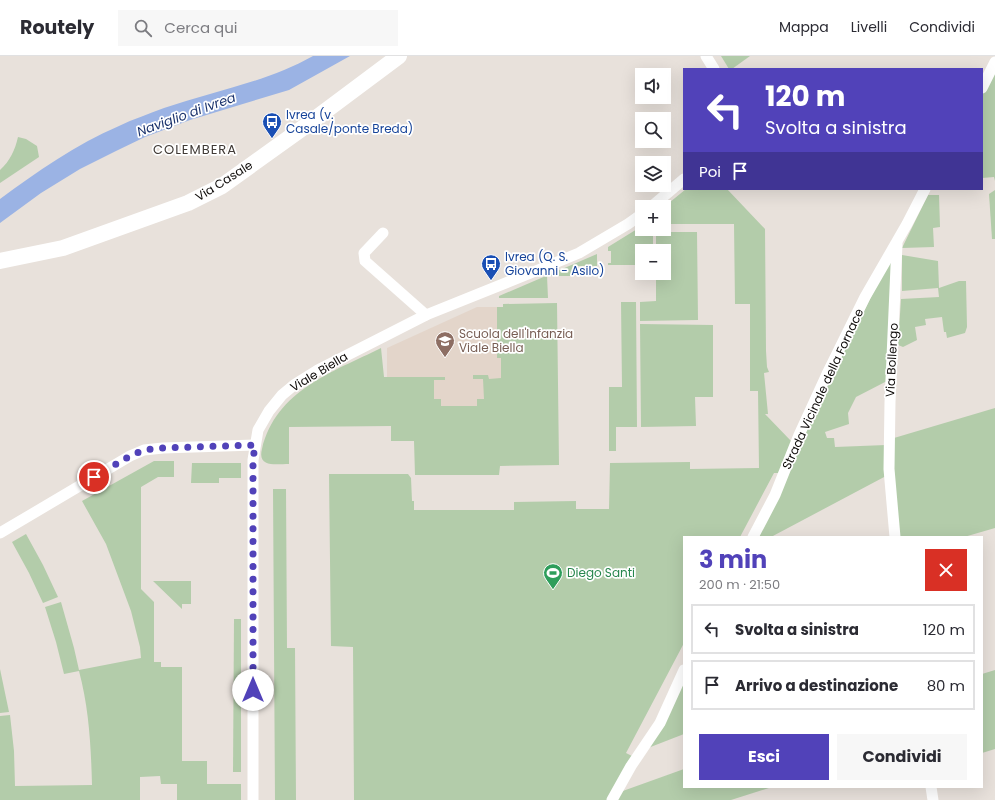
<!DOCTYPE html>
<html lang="it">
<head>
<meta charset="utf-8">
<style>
	body { margin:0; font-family:Poppins,sans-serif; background:#f7f7f7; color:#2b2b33; height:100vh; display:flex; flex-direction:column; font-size:15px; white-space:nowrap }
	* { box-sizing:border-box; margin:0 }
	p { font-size:13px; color:#7c7c81 }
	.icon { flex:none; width:22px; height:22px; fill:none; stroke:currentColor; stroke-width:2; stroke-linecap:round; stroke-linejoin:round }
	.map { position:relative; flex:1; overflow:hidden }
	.side { position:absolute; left:683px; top:480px; width:300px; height:252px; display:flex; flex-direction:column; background:#fff; border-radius:0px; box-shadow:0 4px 16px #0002 }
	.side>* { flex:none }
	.banner { position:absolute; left:683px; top:12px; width:300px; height:122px; border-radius:0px; box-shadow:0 4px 16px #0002; background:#5142b9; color:#fff; overflow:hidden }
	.controls { position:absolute; left:635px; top:12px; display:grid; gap:8px }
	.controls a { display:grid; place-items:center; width:36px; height:36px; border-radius:0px; background:#fff; box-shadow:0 4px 16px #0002; font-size:20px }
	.pin { position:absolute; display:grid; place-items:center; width:34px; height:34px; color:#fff; margin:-17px; border:2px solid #fff; border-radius:50%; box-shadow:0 1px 4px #0007 }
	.me { position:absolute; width:44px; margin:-22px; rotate:0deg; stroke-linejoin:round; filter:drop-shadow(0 0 3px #0008) }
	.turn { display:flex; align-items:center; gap:14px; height:84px; padding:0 16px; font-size:18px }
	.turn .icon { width:52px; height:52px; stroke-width:2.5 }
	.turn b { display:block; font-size:28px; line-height:34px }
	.then { display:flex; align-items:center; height:38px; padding:0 16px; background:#0003; gap:8px; font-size:15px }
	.round { display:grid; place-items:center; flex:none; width:42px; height:42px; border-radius:0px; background:#f7f7f7 }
	.headline { display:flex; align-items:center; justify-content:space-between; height:68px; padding:0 16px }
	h1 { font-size:24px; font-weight:700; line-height:30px; color:#5142b9 }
	.action { display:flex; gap:8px; margin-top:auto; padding:8px 16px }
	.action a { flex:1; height:46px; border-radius:0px; background:#5142b9; color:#fff; font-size:16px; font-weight:700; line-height:46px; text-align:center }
	.action a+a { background:#f7f7f7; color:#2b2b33 }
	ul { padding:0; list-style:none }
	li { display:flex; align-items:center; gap:12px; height:50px; margin:0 8px 6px; padding:0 8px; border:2px solid #e1e1e2; border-radius:0px }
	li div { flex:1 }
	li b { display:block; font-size:15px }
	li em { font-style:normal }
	header { display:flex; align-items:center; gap:24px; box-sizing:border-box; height:56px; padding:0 20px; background:#fff; border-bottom:1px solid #e1e1e2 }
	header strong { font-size:19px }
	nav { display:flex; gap:22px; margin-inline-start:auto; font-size:14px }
	.search { width:280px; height:36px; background:#f7f7f7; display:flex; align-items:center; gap:10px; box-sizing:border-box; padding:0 14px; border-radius:0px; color:#7c7c81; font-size:15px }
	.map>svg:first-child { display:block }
	.built { fill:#e3d5ca }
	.green { fill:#b3ccaa }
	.water { fill:#9bb3e4 }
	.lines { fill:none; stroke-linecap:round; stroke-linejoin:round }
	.street { stroke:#fff; stroke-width:11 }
	.secondary { stroke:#fff; stroke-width:16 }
	.route { stroke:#5142b9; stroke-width:7; stroke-dasharray:0 12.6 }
	.labels { text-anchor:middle; stroke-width:3.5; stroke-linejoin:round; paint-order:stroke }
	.transit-label { font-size:12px; fill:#164399; stroke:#fff; text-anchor:start }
	.street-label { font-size:12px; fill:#0e0b09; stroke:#fff }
	.education-label { font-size:12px; fill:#785e54; stroke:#fff; text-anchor:start }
	.leisure-label { font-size:12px; fill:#27864d; stroke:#fff; text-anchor:start }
	.water-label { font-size:13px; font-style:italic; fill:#1b336d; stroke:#fff }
	.neighbourhood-label { font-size:13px; letter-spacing:1px; fill:#403a36; stroke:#fff }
</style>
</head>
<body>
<header>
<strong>Routely</strong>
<div class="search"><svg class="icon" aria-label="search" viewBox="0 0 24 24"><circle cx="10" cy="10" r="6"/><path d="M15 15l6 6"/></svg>Cerca qui</div>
<nav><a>Mappa</a><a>Livelli</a><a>Condividi</a></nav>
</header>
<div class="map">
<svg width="995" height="744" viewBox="0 0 995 744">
	<rect width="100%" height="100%" fill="#e8e1db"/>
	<polygon class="built" points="477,251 504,251 504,364 387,364 387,292"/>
	<g class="green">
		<polygon points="721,0 750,0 732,13 729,13"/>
		<polygon points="995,13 995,125 994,121 982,122 982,39"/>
		<path d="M18,81L26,83L37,90L39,101L0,127V114C10,105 15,94 18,81Z"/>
		<polygon points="686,133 727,133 765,173 766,295 767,311 769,316 764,317 768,358 765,358 792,386 780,417 774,417 740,481 684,481 684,587 626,697 634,701 608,744 354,744 353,591 331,590 329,418 408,418 411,422 412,445 414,445 414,454 514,454 514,446 576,445 576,453 609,453 610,407 690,406 690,413 759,412 758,335 750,335 750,248 735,248 734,168 664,168 664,151"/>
		<polygon points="995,134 995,183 992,183 989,138"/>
		<polygon points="928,139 939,139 940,171 933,172 934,191 902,192"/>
		<polygon points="642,170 642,173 653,173 653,195 642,195 642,209 608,209 608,207 611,207 611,195 608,195 608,191"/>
		<polygon points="656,176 697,176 698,264 640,265 640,246 656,245 656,217 664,217 664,195 656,195"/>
		<polygon points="597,198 597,210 573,210 573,220 547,220 548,242 499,242 499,240"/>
		<polygon points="902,199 938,205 939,232 959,225 966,225 967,271 965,277 947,282 946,276 944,276 942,261 925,263 926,269 915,271 917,284 903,291 898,289 901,243 939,241 938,232 902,235"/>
		<polygon points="889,205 892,206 887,325 856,341 848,357 849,368 825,376 827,382 834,382 835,391 886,389 886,420 771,481 757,481 810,363"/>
		<polygon points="621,246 636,246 637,371 616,371 616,395 609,395 609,331 622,331"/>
		<path d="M557,247L559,409L500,410L499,419H415L414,385H391V370L289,371V408C276,408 257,412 262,393C276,334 333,316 381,292L384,321H445V324H434V343H441V350H477V343H484L483,323H473V319H488L489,323L501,322V302H497V251H503V248Z"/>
		<polygon points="640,268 713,269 713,341 695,341 696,370 641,371"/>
		<polygon points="995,352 995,472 964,481 898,481 894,443 894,382"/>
		<path d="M154,405H174V421H158L141,431V533L154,546V606H161V611H182V705H207V728H241V744H177V728H161L160,720L140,721V744H0V660L10,659L14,695L15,730L92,729C91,691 89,652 79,615L64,618L56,586L45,551L61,546L74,592L79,614L141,602L140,591L131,555L106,488L82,445Z"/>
		<polygon points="192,407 241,407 241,422 219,422 219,427 191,427"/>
		<polygon points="273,433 286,433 287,592 295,592 296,744 275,744"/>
		<polygon points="26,478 43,509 58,541 43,547 29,517 12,486"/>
		<polygon points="153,525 191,525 191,548 182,548 182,553"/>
		<polygon points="234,563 241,563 241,716 233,716"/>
		<polygon points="0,613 9,656 0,657"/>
		<polygon points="995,614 995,693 982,697 982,618"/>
		<polygon points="684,624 684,678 648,692"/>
		<polygon points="684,713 684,731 772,731 731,744 616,744 620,736"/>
	</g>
	<path class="water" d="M313,0H350L289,34L190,64L145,81L116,95L80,113L41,137L0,167V143C37,116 76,88 119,70C133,63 149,58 164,52C214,35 267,26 313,0Z"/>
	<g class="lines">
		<g class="street">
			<polyline points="706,0 714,13"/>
			<polyline points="982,32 995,6"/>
			<polyline points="651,151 684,123"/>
			<polyline points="383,177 364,197 365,205 426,259"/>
			<polyline points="0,477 130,400 144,394 163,392 255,389"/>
			<polyline points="753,481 775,439 799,379 827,318 865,241 907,168 925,133"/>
			<polyline points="895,481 889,413 890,346 897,188"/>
			<polyline points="931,731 933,744"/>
			<polyline points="253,744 253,404 258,374 269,355 282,339 294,329 318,314 426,259 538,214 579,197 628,168 642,158"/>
			<polyline points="612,744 631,710 660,667 684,614"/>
		</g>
		<polyline class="secondary" points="0,205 63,192 188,147 222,130 300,74 399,0"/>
	</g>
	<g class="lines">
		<polyline class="route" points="94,421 130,400 144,394 163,392 255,389 253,404 253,634"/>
	</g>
	<defs>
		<g id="bus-pin" transform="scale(1)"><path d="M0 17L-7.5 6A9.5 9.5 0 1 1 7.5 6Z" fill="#1a4fb4" stroke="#fff"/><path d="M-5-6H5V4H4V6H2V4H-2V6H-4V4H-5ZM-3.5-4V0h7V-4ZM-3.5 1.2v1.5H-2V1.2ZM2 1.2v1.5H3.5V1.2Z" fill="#fff"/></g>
		<g id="school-pin" transform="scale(1)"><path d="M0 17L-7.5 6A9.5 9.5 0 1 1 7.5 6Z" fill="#8d6e63" stroke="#fff"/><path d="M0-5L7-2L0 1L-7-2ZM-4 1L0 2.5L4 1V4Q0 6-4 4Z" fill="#fff"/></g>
		<g id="stadium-pin" transform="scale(1)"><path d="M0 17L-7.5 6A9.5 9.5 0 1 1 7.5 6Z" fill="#2e9e5b" stroke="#fff"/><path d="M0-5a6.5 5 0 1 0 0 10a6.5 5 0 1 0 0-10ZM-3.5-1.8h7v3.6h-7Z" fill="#fff"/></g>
	</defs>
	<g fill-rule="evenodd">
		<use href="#bus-pin" x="272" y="66"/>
		<use href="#bus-pin" x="491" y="208"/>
		<use href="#school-pin" x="445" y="285"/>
		<use href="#stadium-pin" x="553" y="517"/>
	</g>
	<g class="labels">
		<g class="transit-label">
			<text x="286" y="63">Ivrea (v.<tspan x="286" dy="14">Casale/ponte Breda)</tspan></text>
			<text x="505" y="205">Ivrea (Q. S.<tspan x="505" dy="14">Giovanni - Asilo)</tspan></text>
		</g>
		<g class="street-label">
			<text transform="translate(224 125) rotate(-32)" y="4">Via Casale</text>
			<text transform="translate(892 304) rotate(-87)" y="4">Via Bollengo</text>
			<text transform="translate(319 316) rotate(-31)" y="4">Viale Biella</text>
			<text transform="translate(823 333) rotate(-65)" y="4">Strada Vicinale della Fornace</text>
		</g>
		<g class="education-label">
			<text x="459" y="282">Scuola dell'Infanzia<tspan x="459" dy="14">Viale Biella</tspan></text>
		</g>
		<g class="leisure-label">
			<text x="567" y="521">Diego Santi</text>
		</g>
		<g class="water-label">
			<text transform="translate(186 58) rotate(-20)" y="5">Naviglio di Ivrea</text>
		</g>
		<g class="neighbourhood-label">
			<text x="195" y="98">COLEMBERA</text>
		</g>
	</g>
</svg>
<div class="controls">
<a><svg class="icon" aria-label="sound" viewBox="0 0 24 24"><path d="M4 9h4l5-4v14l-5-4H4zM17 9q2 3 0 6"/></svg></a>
<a><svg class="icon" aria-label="search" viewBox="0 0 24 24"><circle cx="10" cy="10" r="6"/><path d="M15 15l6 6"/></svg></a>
<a><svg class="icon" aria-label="layers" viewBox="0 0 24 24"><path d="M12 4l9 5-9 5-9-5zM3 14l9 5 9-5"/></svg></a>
<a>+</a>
<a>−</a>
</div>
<div class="pin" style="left:94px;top:421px;background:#d93025"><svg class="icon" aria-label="arrive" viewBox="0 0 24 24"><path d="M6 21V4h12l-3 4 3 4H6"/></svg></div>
<svg class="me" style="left:253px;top:634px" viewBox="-20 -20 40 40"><circle r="19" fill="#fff"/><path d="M0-13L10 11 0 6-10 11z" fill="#5142b9"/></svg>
<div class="banner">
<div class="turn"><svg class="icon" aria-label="left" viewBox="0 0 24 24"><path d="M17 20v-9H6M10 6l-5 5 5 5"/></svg><div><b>120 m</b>Svolta a sinistra</div></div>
<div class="then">Poi<svg class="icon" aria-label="arrive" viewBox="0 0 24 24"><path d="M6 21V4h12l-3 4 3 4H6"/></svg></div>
</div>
<section class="side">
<div class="headline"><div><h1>3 min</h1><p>200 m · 21:50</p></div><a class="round" style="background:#d93025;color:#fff"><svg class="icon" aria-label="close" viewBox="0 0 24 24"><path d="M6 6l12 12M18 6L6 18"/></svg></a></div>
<ul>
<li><svg class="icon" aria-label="left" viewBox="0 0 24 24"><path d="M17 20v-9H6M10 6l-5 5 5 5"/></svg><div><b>Svolta a sinistra</b></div><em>120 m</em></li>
<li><svg class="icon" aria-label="arrive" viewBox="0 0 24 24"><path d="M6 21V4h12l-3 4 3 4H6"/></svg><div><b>Arrivo a destinazione</b></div><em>80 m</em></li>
</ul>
<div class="action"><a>Esci</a><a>Condividi</a></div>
</section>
</div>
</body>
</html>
